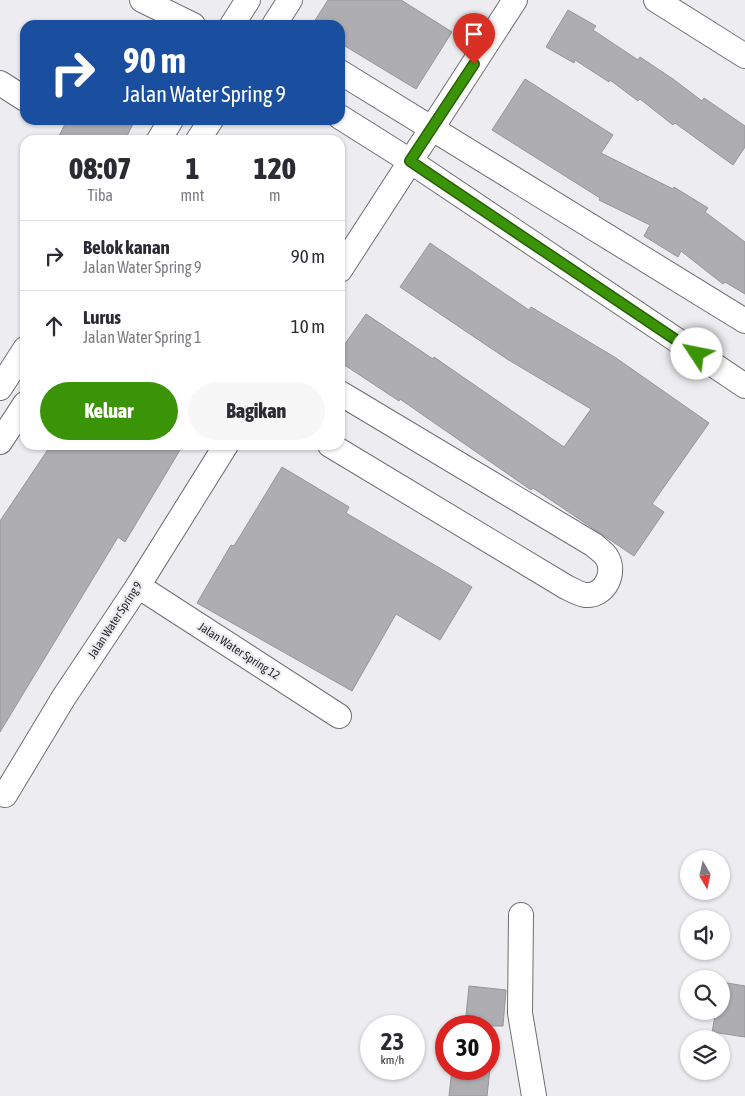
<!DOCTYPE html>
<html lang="id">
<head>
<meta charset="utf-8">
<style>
	body { margin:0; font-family:"Asap Condensed",sans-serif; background:#f7f7f7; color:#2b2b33; height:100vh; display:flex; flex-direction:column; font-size:19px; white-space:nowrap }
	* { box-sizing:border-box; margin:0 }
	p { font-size:16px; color:#7c7c81 }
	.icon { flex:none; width:28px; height:28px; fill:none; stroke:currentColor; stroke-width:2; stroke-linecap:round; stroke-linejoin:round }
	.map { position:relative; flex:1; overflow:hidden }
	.side { position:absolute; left:20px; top:135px; width:325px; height:315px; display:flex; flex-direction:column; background:#fff; border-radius:15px; box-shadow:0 1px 4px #0004 }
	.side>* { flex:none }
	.top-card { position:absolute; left:20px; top:20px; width:325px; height:105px; border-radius:15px; box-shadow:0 1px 4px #0004; background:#1a4fa0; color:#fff; overflow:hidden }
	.needle { width:32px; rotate:171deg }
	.tools { position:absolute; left:680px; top:850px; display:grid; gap:10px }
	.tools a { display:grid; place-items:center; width:50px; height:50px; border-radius:50%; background:#fff; box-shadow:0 1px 4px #0004; font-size:25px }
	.speed { position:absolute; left:360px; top:1015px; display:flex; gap:10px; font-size:25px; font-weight:700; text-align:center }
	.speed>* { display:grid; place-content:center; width:65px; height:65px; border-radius:50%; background:#fff; box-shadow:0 1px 4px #0004; line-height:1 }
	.speed small { font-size:12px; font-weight:400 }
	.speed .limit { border:8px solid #d22; background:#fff; color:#111 }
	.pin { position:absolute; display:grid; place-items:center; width:42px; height:42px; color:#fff; margin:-51px -21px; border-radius:50% 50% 50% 0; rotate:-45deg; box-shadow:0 0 5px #0007 }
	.pin .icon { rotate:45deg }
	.me { position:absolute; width:55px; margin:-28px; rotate:304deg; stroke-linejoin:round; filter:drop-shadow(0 0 4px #0008) }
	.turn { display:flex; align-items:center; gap:18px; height:105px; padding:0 20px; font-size:22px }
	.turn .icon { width:65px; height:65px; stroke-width:2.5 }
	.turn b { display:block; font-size:35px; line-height:42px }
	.eta { display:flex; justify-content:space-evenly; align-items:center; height:85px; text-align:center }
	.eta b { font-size:30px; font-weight:800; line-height:35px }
	.action { display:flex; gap:10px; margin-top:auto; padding:10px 20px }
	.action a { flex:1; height:58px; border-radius:30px; background:#3b9408; color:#fff; font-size:20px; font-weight:800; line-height:58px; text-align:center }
	.action a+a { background:#f7f7f7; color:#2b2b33 }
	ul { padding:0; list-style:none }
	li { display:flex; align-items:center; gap:15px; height:70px; padding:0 20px; border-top:1px solid #e1e1e2 }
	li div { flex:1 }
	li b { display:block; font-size:19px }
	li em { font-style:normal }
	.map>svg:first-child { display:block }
	.building { fill:#adadb2; stroke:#96969a }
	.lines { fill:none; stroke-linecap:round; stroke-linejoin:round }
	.minor-casing { stroke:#6f6f73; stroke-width:26 }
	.minor { stroke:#fff; stroke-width:24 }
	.route-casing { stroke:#266005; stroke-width:12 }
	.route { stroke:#3b9408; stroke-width:9 }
	.labels { text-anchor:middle; stroke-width:4.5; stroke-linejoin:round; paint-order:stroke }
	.street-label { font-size:12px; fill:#28282a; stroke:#ececf1 }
</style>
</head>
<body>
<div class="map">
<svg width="745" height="1096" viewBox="0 0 745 1096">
	<rect width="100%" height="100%" fill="#ececf1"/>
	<g class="building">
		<polygon points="328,0 401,0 452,32 416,89 340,43 340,25 312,25"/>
		<polygon points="568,10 596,26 593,30 638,60 640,57 673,79 702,101 704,98 745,126 745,147 733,165 675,123 673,125 640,99 638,101 610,80 609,82 575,60 574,63 546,47"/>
		<polygon points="525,79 613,135 601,153 673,189 674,187 708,208 705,212 745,242 745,294 725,282 723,284 681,251 678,257 644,236 650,225 599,200 600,198 492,130"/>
		<polygon points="67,120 135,120 125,140 57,140"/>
		<polygon points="430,243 529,310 531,307 616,358 709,423 652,504 664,512 634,556 533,488 531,490 400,399 399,401 340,362 340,351 366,314 433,359 434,357 564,447 591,409 507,359 400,287"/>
		<polygon points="51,445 183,445 125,542 118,537 0,732 0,521"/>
		<polygon points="282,467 349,507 346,513 472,587 440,640 396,614 352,691 197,603 231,545 234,546"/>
		<polygon points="721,982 745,986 745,1037 712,1032 716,1011 721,1011"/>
		<polygon points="469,986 506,990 503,1026 465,1026"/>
		<polygon points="452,1069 490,1069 487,1096 449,1096"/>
	</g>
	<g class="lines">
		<g class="minor-casing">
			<g id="minor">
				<polyline points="142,0 193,25"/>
				<polyline points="656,0 745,56"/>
				<polyline points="232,25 248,0"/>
				<polyline points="274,25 290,0"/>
				<polyline points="340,72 745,321"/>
				<polyline points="0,83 25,99"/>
				<polyline points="340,117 410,161 745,386"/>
				<polyline points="159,140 171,120"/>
				<polyline points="198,140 211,120"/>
				<polyline points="340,270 515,0"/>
				<polyline points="0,388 25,349"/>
				<polyline points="0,442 25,404"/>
				<path d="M330,445L566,587C572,590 579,594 585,595C605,597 617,572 606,556C603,552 597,548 594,545L340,393"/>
				<polyline points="138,586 339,716"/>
				<polyline points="5,795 64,697 138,586 226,445"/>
				<polyline points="521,915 520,1013 534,1096"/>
			</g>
		</g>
		<use href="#minor" class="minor"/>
	</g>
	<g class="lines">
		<g class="route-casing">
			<polyline id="route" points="474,64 410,161 697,354"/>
		</g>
		<use href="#route" class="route"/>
	</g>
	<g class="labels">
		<g class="street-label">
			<text transform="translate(115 620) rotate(-57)" y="4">Jalan Water Spring 9</text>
			<text transform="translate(239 651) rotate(33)" y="4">Jalan Water Spring 12</text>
		</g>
	</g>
</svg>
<div class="tools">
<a><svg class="needle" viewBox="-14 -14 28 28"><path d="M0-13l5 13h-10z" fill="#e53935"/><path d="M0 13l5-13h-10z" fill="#7c7c81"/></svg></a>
<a><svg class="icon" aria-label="sound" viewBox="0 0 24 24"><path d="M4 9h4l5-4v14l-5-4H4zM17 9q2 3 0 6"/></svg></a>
<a><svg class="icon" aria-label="search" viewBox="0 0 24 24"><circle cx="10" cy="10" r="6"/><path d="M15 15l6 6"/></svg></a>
<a><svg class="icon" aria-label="layers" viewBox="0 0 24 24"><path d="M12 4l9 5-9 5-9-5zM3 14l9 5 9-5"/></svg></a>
</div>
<div class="speed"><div>23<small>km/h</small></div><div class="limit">30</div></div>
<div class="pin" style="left:474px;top:64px;background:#d93025"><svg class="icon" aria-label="arrive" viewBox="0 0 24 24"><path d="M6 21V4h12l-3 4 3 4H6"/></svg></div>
<svg class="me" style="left:697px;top:354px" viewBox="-20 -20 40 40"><circle r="19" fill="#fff"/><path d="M0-13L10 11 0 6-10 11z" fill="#3b9408"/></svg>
<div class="top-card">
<div class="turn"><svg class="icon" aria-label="right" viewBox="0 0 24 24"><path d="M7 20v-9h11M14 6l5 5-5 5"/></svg><div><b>90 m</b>Jalan Water Spring 9</div></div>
</div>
<section class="side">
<div class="eta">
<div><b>08:07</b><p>Tiba</p></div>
<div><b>1</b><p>mnt</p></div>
<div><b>120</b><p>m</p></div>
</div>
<ul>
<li><svg class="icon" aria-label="right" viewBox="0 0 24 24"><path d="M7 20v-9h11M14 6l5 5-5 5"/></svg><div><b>Belok kanan</b><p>Jalan Water Spring 9</p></div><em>90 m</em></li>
<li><svg class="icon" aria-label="ahead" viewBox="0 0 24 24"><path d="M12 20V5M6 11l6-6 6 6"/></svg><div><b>Lurus</b><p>Jalan Water Spring 1</p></div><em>10 m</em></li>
</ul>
<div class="action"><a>Keluar</a><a>Bagikan</a></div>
</section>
</div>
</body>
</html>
